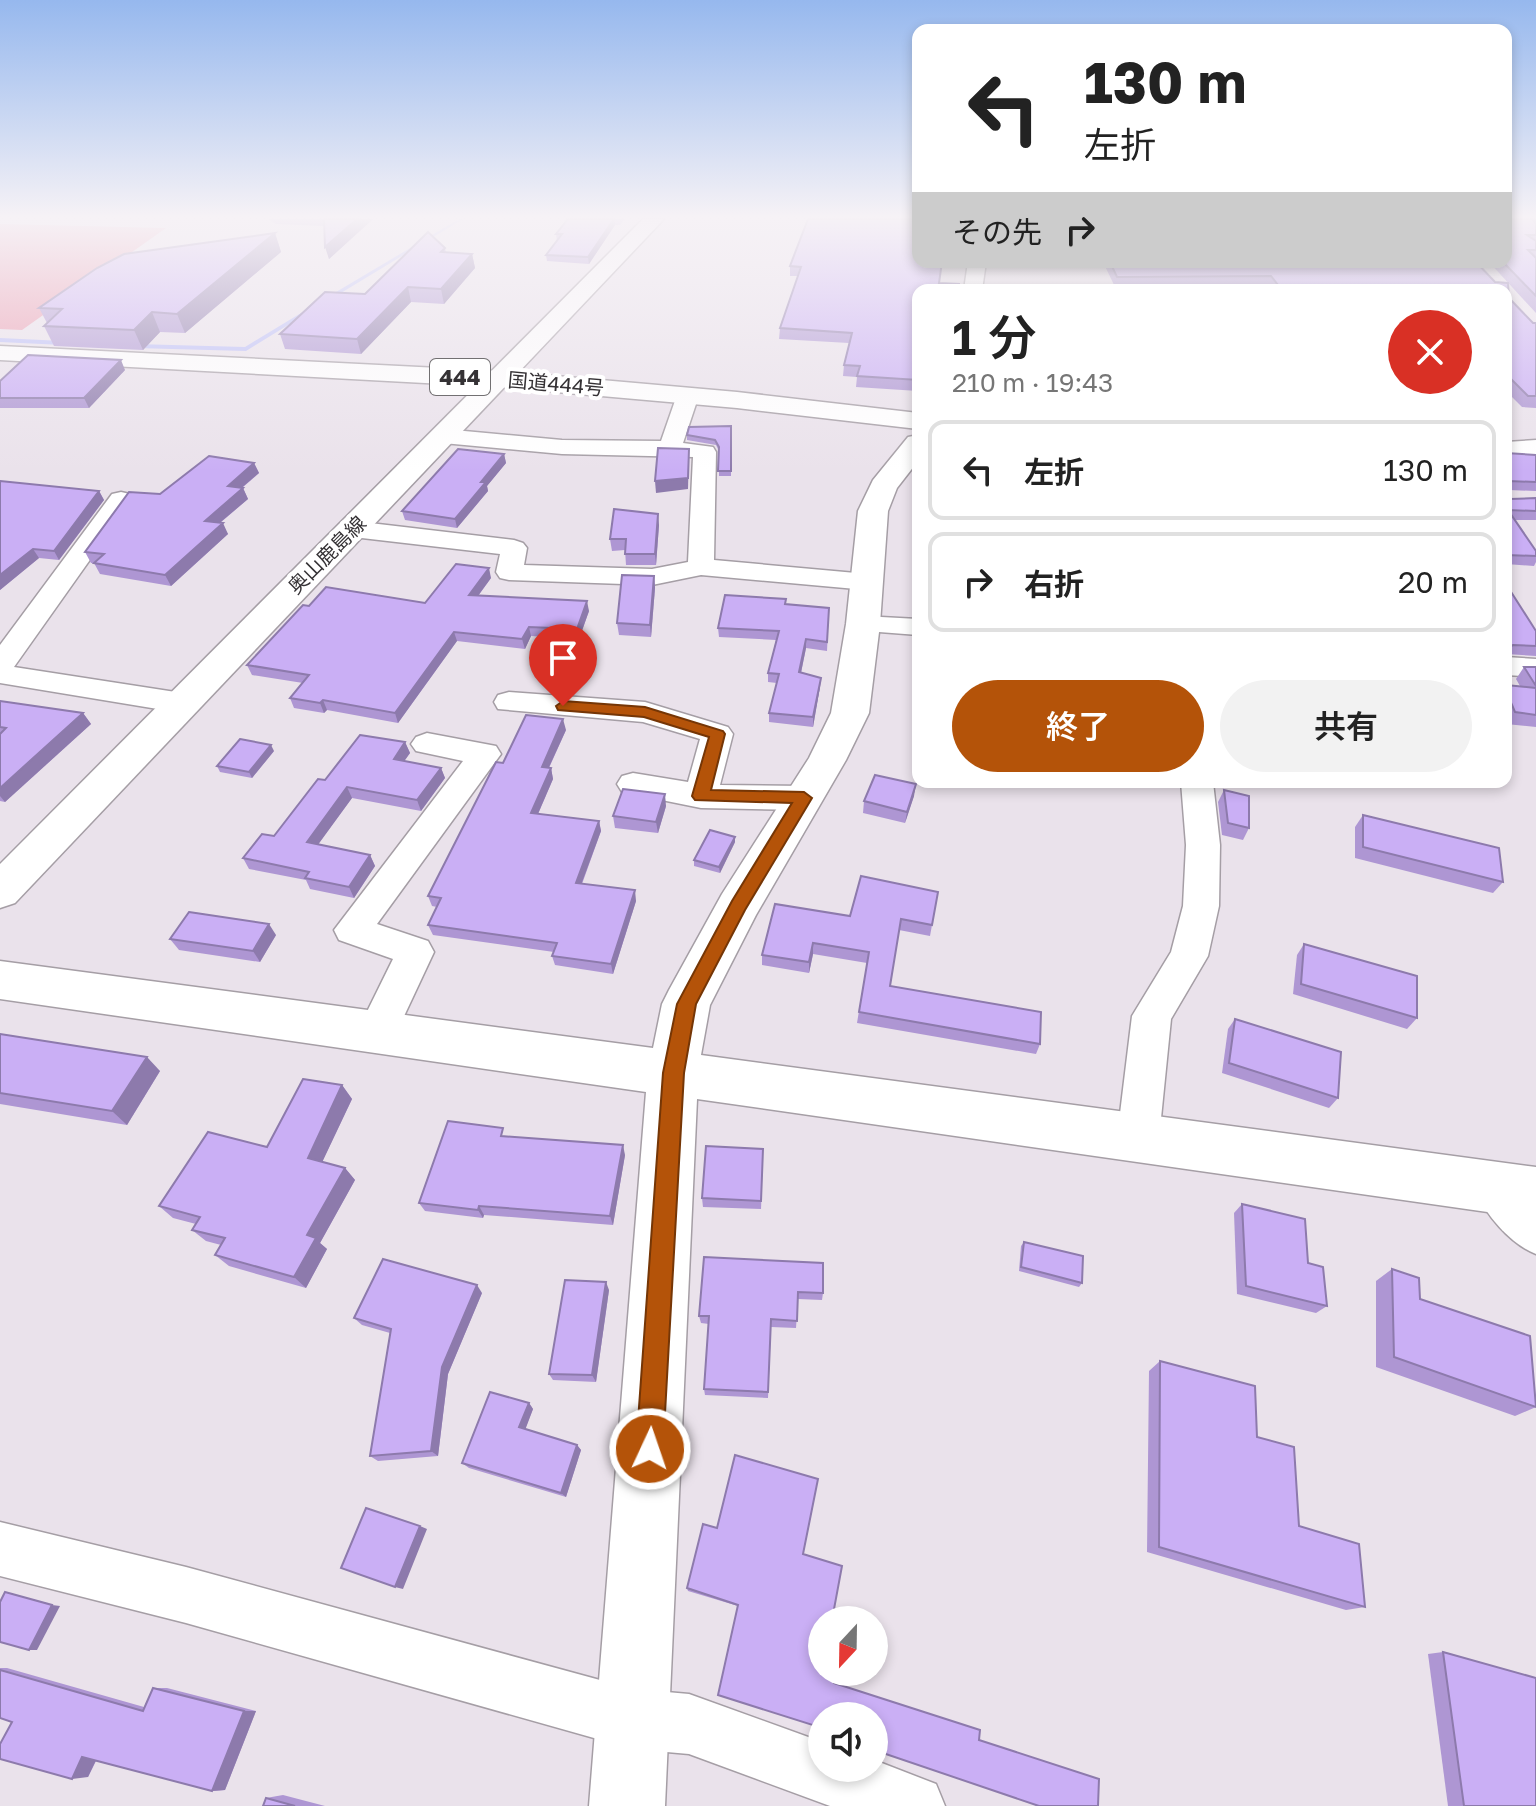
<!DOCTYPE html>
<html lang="ja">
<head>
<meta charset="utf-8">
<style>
	body { margin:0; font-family:"Golos Text","Noto Sans JP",sans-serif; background:#f2f2f2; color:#222; height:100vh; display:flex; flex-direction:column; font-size:30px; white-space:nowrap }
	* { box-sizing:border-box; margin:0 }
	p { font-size:26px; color:#767676 }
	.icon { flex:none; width:44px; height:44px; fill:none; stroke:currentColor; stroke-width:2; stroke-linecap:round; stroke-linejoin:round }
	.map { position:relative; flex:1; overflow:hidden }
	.sheet { position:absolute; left:912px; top:284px; width:600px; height:504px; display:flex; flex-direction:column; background:#fff; border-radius:16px; box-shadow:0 4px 12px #0003 }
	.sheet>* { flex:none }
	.guide { position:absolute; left:912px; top:24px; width:600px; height:244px; border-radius:16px; box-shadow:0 4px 12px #0003; background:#fff; color:#222; overflow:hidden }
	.needle { width:52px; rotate:202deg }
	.tools { position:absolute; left:808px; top:1606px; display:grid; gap:16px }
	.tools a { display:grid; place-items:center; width:80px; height:80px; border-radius:50%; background:#fff; box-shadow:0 4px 12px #0003; font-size:40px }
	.pin { position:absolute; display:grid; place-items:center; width:68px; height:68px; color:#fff; margin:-82px -34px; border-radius:50% 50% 50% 0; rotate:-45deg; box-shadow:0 0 8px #0007 }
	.pin .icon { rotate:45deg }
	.me { position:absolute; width:88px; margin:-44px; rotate:3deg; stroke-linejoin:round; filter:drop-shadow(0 0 6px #0008) }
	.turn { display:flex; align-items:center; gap:28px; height:168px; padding:0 40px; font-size:36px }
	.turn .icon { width:104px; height:104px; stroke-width:2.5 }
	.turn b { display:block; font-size:56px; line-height:68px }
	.then { display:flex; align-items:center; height:76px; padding:0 40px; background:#0003; gap:16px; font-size:30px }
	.round { display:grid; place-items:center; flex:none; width:84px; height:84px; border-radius:42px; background:#f2f2f2 }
	.headline { display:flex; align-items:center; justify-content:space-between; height:136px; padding:0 40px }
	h1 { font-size:48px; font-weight:600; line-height:60px }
	.button { display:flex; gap:16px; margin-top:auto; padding:16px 40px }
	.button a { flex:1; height:92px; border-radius:48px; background:#b45309; color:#fff; font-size:32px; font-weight:600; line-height:92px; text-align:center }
	.button a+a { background:#f2f2f2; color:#222 }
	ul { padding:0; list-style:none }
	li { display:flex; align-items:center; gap:24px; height:100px; margin:0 16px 12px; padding:0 24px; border:4px solid #e0e0e0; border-radius:16px }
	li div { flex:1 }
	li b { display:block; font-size:30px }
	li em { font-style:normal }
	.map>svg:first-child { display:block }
	.green { fill:#eb9aae }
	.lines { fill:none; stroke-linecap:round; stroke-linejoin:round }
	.stream { fill:#bbbef8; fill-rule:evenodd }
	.minor-casing { stroke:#a59ea5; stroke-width:3 }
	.tertiary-casing { stroke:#a59ea5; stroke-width:3 }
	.secondary-casing { stroke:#a59ea5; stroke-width:3 }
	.trunk-casing { stroke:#a59ea5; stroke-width:3 }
	.minor { fill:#fff; fill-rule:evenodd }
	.tertiary { fill:#fff; fill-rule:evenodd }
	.secondary { fill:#fff; fill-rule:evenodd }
	.trunk { fill:#fff; fill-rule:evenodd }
	.wall { fill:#ae96d3 }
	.shaded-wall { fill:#8d7aac }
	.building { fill:#caaff5; stroke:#8d7aac; stroke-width:2 }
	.route { fill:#b45309; stroke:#753606; stroke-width:2 }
	.labels { text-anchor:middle; stroke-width:8; stroke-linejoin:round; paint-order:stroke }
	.far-street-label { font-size:20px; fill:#353235; stroke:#fff }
	.shield { fill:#fff; stroke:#727072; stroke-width:2 }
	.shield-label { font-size:22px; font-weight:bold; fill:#353235 }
</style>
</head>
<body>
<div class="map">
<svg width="1536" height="1806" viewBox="0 0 1536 1806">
	<rect width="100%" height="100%" fill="#eae2eb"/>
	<polygon class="green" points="0,224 166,228 22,330 0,329"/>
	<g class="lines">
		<g class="stream">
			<polygon points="459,219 463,219 331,299 326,298"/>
			<polygon points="306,310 311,311 246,351 135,348 132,346 135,344 245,347"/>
			<polygon points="0,338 63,341 66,343 63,345 0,342"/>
		</g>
		<g class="minor-casing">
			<g id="minor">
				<polygon points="968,262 986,262 982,290 964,290"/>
				<polygon points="688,389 699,395 683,443 713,447 716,452 714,560 867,574 876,576 880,582 876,588 867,590 701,575 652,585 509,580 500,578 496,572 500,554 353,537 344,534 340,529 344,524 353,521 514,540 523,543 527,548 524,565 652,569 688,562 693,457 562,454 443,443 432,436 443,429 562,440 661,441 677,395"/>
				<polygon points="121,492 130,494 133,499 14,667 182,693 193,696 197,703 193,710 182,713 0,683 0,645 112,494"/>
				<polygon points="863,616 918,619 918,635 853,630 849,624 853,618"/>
				<polygon points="1506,657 1536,659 1536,677 1506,675"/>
				<polygon points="509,692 645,702 728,727 733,734 720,785 804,786 816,790 820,798 816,806 804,810 701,808 622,792 617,784 622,776 633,773 688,782 700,739 643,722 498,709 494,702 498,695"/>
				<polygon points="427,733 496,746 501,754 377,924 428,941 434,952 391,1044 377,1049 363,1044 357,1032 393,959 339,940 334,930 463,761 416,751 411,744 416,737"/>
				<polygon points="1181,782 1213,782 1220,845 1219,906 1208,956 1171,1019 1159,1138 1153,1152 1138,1158 1123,1152 1117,1138 1132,1016 1171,952 1183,906 1186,845"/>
				<path d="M1496,1167L1512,1173L1536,1199V1254C1510,1244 1485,1214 1474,1188L1480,1173Z"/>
				<polygon points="0,1522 186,1567 633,1689 689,1694 822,1742 822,1768 874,1768 874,1760 936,1784 945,1806 830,1806 689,1754 633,1749 186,1623 0,1576"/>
			</g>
		</g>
		<g class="tertiary-casing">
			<polygon id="tertiary" points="918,435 918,461 897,488 888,511 880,624 869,713 846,760 756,915 710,1005 701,1055 1536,1167 1536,1219 697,1099 665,1806 589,1806 646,1092 0,999 0,961 653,1048 662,1004 669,990 722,894 809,758 831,713 846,624 858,511 873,480 908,437"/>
		</g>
		<g class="secondary-casing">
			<polygon id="secondary" points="643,219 664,219 15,903 0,908 0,864"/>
		</g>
		<g class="trunk-casing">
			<g id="trunk">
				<polygon points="0,346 499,371 737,392 918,413 918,429 737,408 499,387 0,360"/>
				<polygon points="1536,440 1536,456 1506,458 1506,442"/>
			</g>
		</g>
		<use href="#minor" class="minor"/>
		<use href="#tertiary" class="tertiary"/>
		<use href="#secondary" class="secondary"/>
		<use href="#trunk" class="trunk"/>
	</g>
	<g class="wall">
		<polygon points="268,219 373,219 329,259 324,226 276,224"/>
		<polygon points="568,219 625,219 620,225 615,225 589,264 547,261 546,255 557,241 556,234"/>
		<polygon points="808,219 918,290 918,391 856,387 857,377 843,376 844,365 849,343 779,339 780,328 798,276 790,276 790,266"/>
		<polygon points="1506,219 1536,219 1536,222 1534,222 1536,224 1536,313 1489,262 1506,262"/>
		<polygon points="275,233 281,252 185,333 160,332 143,350 54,346 44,326 47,323 39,308"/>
		<polygon points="445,248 446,253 472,254 475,268 444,304 411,302 361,354 285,349 280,334 365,294"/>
		<polygon points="1103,262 1476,262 1495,282 1508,283 1509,298 1533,323 1536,323 1536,408 1522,407 1506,391 1506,290 1270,290 1267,286 1115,287"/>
		<polygon points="125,370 89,408 0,408 0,381"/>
		<polygon points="731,426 731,476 719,476 719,451 716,445 687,440 687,435"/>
		<polygon points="1506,453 1536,455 1536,491 1509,490 1510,499 1536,498 1536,520 1514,520 1536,551 1536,562 1534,566 1506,564"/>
		<polygon points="504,454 506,463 487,486 488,491 457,528 405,520 402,511"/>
		<polygon points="254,463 259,473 242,488 243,488 248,499 220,523 228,534 171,586 100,574 94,563 91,563 85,552"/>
		<polygon points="0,481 99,491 104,500 59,560 39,558 0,590"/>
		<polygon points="659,525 656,565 626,565 625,550 612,551 610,539"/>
		<polygon points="654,576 655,588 651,637 619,635 617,623"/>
		<polygon points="491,578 478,596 589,611 579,639 531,636 525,649 457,641 398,723 327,710 324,713 294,708 290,698 303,683 252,675 247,665 309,606 425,603"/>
		<polygon points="1506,584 1536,631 1536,656 1506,654"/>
		<polygon points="786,604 829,608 827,651 806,648 801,673 820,687 813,727 769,722 769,713 777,683 768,682 768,673 776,640 719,637 718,628"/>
		<polygon points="1524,667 1536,667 1536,727 1506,724 1506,685 1520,686 1516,679"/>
		<polygon points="0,701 83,713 91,724 5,802 0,801"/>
		<polygon points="566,730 549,768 551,768 553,779 538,814 599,821 601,831 582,884 636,901 613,974 555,965 552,956 554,952 433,935 428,925 437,907 432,906 428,896 503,763"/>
		<polygon points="405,742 410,753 404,761 441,768 445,778 421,811 352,798 318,844 370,855 375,866 354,898 310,889 306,880 249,869 243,858 274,836 325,780"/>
		<polygon points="274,751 252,778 220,772 217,766"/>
		<polygon points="918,755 918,770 915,770"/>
		<polygon points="1224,790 1249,828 1243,840 1222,835 1218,802"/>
		<polygon points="914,796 905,823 863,813 864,801"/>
		<polygon points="666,806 658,833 615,828 613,816"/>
		<polygon points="1363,815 1503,882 1493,893 1355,858 1355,827"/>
		<polygon points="735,837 735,842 720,873 694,866 694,860"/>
		<polygon points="938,892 930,936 899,930 890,986 1040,1044 1036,1054 857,1023 867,963 813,954 809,973 762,965 762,955 850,916"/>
		<polygon points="276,935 260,962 179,950 170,939"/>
		<polygon points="1304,944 1417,1018 1407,1029 1293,994 1297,955"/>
		<polygon points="1235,1019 1338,1098 1329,1108 1222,1073 1228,1029"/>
		<polygon points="0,1034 160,1071 127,1125 0,1104"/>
		<polygon points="342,1085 352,1099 322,1162 345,1168 355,1180 320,1243 327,1249 306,1288 229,1266 215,1255 221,1245 206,1241 192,1230 196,1224 173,1218 159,1206 267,1147"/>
		<polygon points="507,1137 625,1155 613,1225 484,1215 483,1218 425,1211 419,1203"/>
		<polygon points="763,1158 761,1209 703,1207 702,1198"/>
		<polygon points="1242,1204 1308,1263 1327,1306 1316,1313 1237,1294 1234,1213"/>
		<polygon points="1024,1242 1082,1283 1079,1287 1019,1271 1021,1246"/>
		<polygon points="704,1257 823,1293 822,1300 798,1299 796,1328 771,1327 768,1398 705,1395 704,1389 709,1324 701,1323 699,1316"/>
		<polygon points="1392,1269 1420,1299 1536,1407 1515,1416 1376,1367 1376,1281"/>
		<polygon points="609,1290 596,1382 553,1380 549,1374"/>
		<polygon points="482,1293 448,1374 438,1456 378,1461 370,1456 390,1333 362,1325 354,1318"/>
		<polygon points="1160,1361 1257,1437 1299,1526 1365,1607 1346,1610 1147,1552 1149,1371"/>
		<polygon points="529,1403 533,1409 525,1429 577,1445 581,1450 566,1497 469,1468 462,1463"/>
		<polygon points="803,1554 822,1672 874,1716 738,1606 688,1591 687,1588"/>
		<polygon points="1443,1652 1536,1806 1448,1806 1428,1654"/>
		<polygon points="0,1668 7,1668 144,1707 153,1688 167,1688 256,1711 225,1790 212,1791 96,1761 88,1777 12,1722 0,1718"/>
		<polygon points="283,1795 325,1806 263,1806 266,1798"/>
	</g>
	<g class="shaded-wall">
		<polygon points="357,219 373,219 329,259 325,247"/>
		<polygon points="614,219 615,225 589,264 588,257"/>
		<polygon points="275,233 281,252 185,333 177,314"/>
		<polygon points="472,254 475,268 444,304 441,289"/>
		<polygon points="408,287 411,302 361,354 357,339"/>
		<polygon points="152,312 160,332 143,350 134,330"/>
		<polygon points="121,360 125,370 89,408 84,398"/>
		<polygon points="689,449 688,489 656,493 655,481"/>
		<polygon points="504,454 506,463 487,486 488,491 457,528 455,519 481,482"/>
		<polygon points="254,463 259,473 232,496 228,486"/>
		<polygon points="243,488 248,499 210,531 205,521"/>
		<polygon points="99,491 104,500 59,560 54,551"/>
		<polygon points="658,514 659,525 656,565 655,554"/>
		<polygon points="223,523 228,534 171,586 165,575"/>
		<polygon points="33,549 39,558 0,590 0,575"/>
		<polygon points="489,568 491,578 472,604 469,595"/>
		<polygon points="654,576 655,588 651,637 650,625"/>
		<polygon points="587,601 589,611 579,639 577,629"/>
		<polygon points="529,627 531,636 525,649 522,639"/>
		<polygon points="454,632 457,641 398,723 395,713"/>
		<polygon points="806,639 806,648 799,682 799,672"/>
		<polygon points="821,678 820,687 813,727 813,717"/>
		<polygon points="323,700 327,710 324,713 320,703"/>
		<polygon points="83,713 91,724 5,802 0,796 0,788"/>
		<polygon points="563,719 566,730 544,778 542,767"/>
		<polygon points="405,742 410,753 398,770 394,759"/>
		<polygon points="271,745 274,751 252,778 249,772"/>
		<polygon points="441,768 445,778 421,811 417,800"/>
		<polygon points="551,768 553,779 534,823 531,813"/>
		<polygon points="916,784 914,796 905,823 907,812"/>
		<polygon points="347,787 352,798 312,853 307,842"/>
		<polygon points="665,794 666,806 658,833 656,822"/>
		<polygon points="599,821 601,831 578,893 576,883"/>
		<polygon points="735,837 735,842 720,873 719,867"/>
		<polygon points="370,855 375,866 354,898 349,887"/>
		<polygon points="635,890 636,901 613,974 611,964"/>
		<polygon points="269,924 276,935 260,962 253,951"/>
		<polygon points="813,943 813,954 809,973 809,962"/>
		<polygon points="147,1057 160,1071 127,1125 112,1111"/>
		<polygon points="342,1085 352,1099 318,1171 308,1158"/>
		<polygon points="623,1145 625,1155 613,1225 610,1216"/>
		<polygon points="345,1168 355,1180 320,1243 327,1249 306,1288 294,1277 307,1235"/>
		<polygon points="479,1206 484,1215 483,1218 478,1210"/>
		<polygon points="606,1282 609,1290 596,1382 592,1375"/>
		<polygon points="477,1285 482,1293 448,1374 438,1456 431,1451 442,1367"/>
		<polygon points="529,1403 533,1409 524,1433 519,1427"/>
		<polygon points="577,1445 581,1450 566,1497 561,1493"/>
		<polygon points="420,1526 427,1529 403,1589 395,1587"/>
		<polygon points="52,1605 60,1606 37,1650 29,1650"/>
		<polygon points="244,1711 256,1711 225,1790 212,1791"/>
		<polygon points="98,1756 88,1777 72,1779 82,1757"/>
	</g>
	<g class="building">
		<polygon points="324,219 357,219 325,247"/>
		<polygon points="568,219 614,219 588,257 546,255 562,234 556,234"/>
		<polygon points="808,219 918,219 918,262 942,262 939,283 959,284 959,290 918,290 918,380 857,376 860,366 844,365 852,333 780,328 801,267 790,266"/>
		<polygon points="1506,219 1532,219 1536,224 1536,235 1527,235 1536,241 1536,250 1528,250 1536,258 1536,296 1503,262 1506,262"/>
		<polygon points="428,232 445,248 441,252 472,254 441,289 408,287 357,339 280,334 325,292 365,294"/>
		<polygon points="275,233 177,314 152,312 134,330 44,326 62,309 39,308 97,268 124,254"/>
		<polygon points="1110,262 1476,262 1495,282 1508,283 1509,298 1533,323 1536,323 1536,396 1528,396 1506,374 1506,290 1282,290 1271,276 1117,277"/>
		<polygon points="28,355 121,360 84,398 0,398 0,381"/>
		<polygon points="731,426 731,471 718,471 719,447 715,440 687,435 689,427"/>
		<polygon points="658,448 689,449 688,478 655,481"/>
		<polygon points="458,449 504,454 481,482 486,482 455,519 402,511"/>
		<polygon points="1506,453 1536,455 1536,482 1509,481 1510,499 1536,498 1536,511 1508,510 1536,551 1536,556 1506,555 1506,471 1510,471 1506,465"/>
		<polygon points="209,456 254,463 228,486 243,488 205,521 223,523 165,575 94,563 104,554 85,552 129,492 160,494"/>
		<polygon points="0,481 99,491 54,551 33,549 0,575"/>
		<polygon points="614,509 658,514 655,554 625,554 626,539 610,539"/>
		<polygon points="456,564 489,568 469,595 587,601 577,629 529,627 522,639 454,632 395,713 323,700 320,703 290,698 309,675 247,665 303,605 309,606 326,587 425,603"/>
		<polygon points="622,575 654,576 650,625 617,623"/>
		<polygon points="1506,584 1536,631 1536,646 1513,645 1510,647 1506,641"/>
		<polygon points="725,595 786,599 785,604 829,608 827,642 806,639 799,672 821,678 813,717 769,713 779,674 768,673 779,631 718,628"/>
		<polygon points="1524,667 1536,667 1536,686"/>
		<polygon points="1506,685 1536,688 1536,715 1515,712 1506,691"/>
		<polygon points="0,701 83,713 0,788 0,734 6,728 0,727"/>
		<polygon points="526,715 563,719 542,767 551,768 531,813 599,821 576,883 635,890 611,964 552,956 557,943 428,925 441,898 428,896 496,762 503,763"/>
		<polygon points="360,735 405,742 394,759 441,768 417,800 347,787 307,842 370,855 349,887 305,878 309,872 243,858 262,834 274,836 318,779 325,780"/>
		<polygon points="240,739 271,745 249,772 217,766"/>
		<polygon points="875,775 916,784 907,812 864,801"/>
		<polygon points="623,789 665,794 656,822 613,816"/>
		<polygon points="1224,790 1249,796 1249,828 1228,823"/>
		<polygon points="1363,815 1499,848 1503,882 1363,847"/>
		<polygon points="710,830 735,837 719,867 694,860"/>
		<polygon points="861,876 938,892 932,925 901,919 890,986 1041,1012 1040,1044 859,1012 869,952 813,943 809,962 762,955 775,904 850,916"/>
		<polygon points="189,912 269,924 253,951 170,939"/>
		<polygon points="1304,944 1417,976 1417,1018 1301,984"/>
		<polygon points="1235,1019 1341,1052 1338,1098 1229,1063"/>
		<polygon points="0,1034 147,1057 112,1111 0,1093"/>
		<polygon points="303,1079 342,1085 308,1158 345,1168 307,1235 316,1238 294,1277 215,1255 225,1238 192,1230 200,1217 159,1206 208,1132 267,1147"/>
		<polygon points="448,1121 503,1128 501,1136 623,1145 610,1216 479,1206 478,1210 419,1203"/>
		<polygon points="706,1146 763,1149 761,1201 702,1198"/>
		<polygon points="1242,1204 1305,1219 1308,1263 1323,1267 1327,1306 1246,1286"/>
		<polygon points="1024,1242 1083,1256 1082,1283 1021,1267"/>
		<polygon points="704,1257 823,1263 823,1293 798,1292 797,1321 771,1319 768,1392 704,1389 709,1316 699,1316"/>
		<polygon points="383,1259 477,1285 442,1367 431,1451 370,1456 391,1329 354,1318"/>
		<polygon points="1392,1269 1419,1278 1420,1299 1530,1336 1536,1407 1394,1357"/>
		<polygon points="565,1280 606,1282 592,1375 549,1374"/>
		<polygon points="1160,1361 1255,1386 1257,1437 1294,1447 1299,1526 1359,1544 1365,1607 1159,1547"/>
		<polygon points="490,1392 529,1403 519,1427 577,1445 561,1493 462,1463"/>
		<polygon points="735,1455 818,1479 803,1554 842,1566 832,1620 822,1620 822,1672 836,1672 834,1683 980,1730 979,1740 1099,1779 1098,1806 1039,1806 874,1750 874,1716 822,1716 822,1728 718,1695 738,1605 687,1588 703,1524 717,1528"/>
		<polygon points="366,1508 420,1526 395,1587 341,1568"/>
		<polygon points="5,1592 52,1605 29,1650 0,1642 0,1602"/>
		<polygon points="1443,1652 1536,1678 1536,1806 1464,1806"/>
		<polygon points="0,1670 143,1711 153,1688 244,1711 212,1791 82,1757 72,1779 0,1759 0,1744 12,1722 0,1718"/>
		<polygon points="266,1798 295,1806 263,1806"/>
	</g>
	<linearGradient id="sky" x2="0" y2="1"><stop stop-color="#96b8ee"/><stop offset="0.46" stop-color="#f6f2f6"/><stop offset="1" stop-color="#f6f2f6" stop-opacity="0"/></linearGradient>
	<rect width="1536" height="471" fill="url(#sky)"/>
	<polygon class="route" points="563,701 645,707 723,731 725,734 711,790 804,792 812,798 745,910 696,1004 684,1073 663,1449 659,1459 650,1463 640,1459 636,1449 663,1073 677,1004 732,901 792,803 695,800 692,796 709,737 644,717 558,710 556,706"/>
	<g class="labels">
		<g class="far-street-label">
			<text transform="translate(556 384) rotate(5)" y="7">国道444号</text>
			<text transform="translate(327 555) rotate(-45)" y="7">奥山鹿島線</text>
		</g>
		<rect class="shield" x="430" y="359" width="60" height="36" rx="6"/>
		<g class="shield-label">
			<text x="460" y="385">444</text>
		</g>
	</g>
</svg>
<div class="tools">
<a><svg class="needle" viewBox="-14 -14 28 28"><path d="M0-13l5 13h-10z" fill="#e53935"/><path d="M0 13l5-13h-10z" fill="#767676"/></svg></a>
<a><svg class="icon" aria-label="sound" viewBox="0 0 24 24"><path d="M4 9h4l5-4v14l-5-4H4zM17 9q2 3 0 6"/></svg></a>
</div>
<div class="pin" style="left:563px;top:706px;background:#d93025"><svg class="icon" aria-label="arrive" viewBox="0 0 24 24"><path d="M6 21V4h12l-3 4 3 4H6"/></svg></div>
<svg class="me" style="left:650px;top:1449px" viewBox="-20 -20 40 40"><circle r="17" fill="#b45309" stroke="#fff" stroke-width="3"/><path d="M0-11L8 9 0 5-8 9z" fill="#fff"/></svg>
<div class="guide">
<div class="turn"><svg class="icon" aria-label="left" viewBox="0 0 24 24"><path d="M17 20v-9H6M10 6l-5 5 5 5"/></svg><div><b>130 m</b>左折</div></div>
<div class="then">その先<svg class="icon" aria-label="right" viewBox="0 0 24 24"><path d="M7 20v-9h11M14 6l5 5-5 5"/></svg></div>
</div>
<section class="sheet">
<div class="headline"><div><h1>1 分</h1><p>210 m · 19:43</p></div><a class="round" style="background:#d93025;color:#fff"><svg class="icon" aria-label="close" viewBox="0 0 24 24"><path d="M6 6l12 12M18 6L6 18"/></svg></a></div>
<ul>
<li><svg class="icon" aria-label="left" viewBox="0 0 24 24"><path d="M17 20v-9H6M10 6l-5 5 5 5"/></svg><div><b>左折</b></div><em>130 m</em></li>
<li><svg class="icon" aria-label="right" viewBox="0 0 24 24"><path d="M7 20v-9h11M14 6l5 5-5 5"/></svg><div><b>右折</b></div><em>20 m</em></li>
</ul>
<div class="button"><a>終了</a><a>共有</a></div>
</section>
</div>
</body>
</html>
